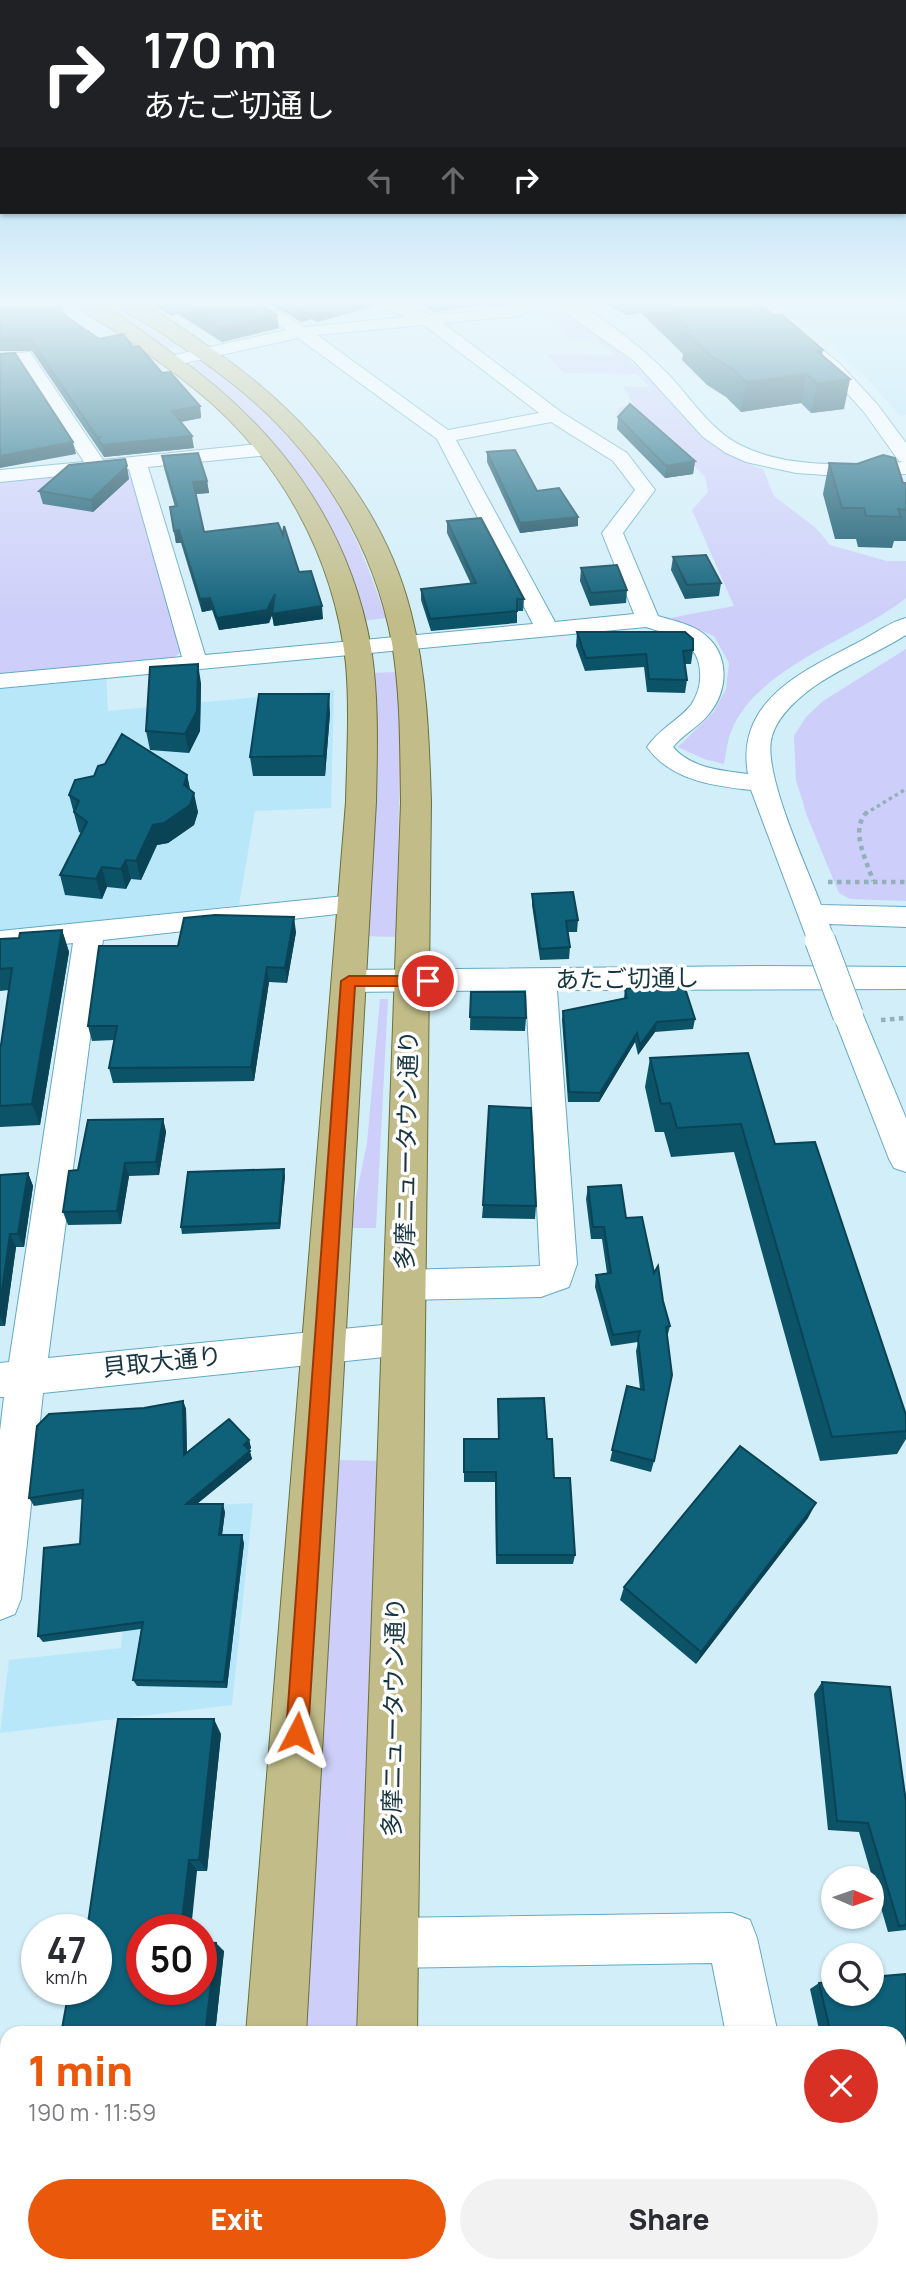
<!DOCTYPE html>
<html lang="en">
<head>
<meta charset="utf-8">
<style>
	body { margin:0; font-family:Manrope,"Noto Sans JP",sans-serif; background:#f2f2f3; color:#2b2b33; height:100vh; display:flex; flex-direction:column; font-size:26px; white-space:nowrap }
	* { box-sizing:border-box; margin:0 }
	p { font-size:23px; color:#7c7c81 }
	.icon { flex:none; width:38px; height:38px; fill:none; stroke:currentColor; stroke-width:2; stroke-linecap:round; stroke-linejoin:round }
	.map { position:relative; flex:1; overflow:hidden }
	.sheet { position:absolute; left:0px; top:2026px; width:906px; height:247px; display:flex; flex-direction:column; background:#fff; border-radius:21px 21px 0 0; box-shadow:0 2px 5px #0004 }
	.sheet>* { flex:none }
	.banner { position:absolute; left:0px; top:0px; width:906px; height:214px; box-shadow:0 2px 5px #0004; background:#202124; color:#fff; overflow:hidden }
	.needle { width:46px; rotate:92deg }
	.fabs { position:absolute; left:821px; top:1866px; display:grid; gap:14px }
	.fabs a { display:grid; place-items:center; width:63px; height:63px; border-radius:50%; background:#fff; box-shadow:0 2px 5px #0004; font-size:35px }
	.speed { position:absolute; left:21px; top:1914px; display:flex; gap:14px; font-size:35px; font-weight:700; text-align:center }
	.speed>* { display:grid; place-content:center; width:91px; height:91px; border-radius:50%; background:#fff; box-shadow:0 2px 5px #0004; line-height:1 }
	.speed small { font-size:18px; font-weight:400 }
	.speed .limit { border:10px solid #d22; background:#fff; color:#111 }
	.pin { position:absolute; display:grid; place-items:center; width:60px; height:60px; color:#fff; margin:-30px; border:4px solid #fff; border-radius:50%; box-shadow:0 2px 7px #0007 }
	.me { position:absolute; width:77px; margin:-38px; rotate:4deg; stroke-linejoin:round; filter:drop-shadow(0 0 5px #0008) }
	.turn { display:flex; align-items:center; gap:24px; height:147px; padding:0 28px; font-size:32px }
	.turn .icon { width:91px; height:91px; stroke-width:2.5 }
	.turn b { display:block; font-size:49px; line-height:60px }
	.lanes { display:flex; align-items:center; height:66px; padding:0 28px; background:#0003; justify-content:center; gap:35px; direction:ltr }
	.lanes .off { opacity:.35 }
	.round { display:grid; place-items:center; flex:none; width:74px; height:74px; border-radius:37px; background:#f2f2f3 }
	.summary { display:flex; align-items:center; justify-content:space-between; height:119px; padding:0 28px }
	h1 { font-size:42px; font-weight:800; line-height:52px; color:#ea580c }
	.cta { display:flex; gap:14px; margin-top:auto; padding:14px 28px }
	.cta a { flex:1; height:80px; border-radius:42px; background:#ea580c; color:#fff; font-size:28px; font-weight:800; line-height:80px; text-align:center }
	.cta a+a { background:#f2f2f3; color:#2b2b33 }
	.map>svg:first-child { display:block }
	.built { fill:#b8e7fa }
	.green { fill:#cdcef9 }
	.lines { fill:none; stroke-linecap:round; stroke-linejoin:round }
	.minor-casing { stroke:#62a9c4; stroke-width:2 }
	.major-casing { stroke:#6a703b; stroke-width:2 }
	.path-far1 { stroke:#92afba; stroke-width:3.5; stroke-dasharray:3.5 3.5; stroke-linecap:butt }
	.path { stroke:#92afba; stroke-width:4.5; stroke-dasharray:4.5 4.5; stroke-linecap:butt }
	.minor { fill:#fff; fill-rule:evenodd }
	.major { fill:#c1bc88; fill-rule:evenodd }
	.minor-bridge-casing { stroke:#62a9c4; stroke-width:32; stroke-linecap:butt }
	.minor-bridge { stroke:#fff; stroke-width:30 }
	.wall { fill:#0d5368 }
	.shaded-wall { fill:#0a4355 }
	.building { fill:#0f6079; stroke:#0a4355; stroke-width:2 }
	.route { fill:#ea580c; stroke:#983908; stroke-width:2 }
	.labels { text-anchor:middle; stroke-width:7; stroke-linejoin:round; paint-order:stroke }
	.street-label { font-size:24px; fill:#173540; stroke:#fff }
</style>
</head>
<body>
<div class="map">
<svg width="906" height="2273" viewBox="0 0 906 2273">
	<rect width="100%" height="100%" fill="#d2eef9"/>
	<g class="built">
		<polygon points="762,300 906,300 906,415 899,415 869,381 825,340"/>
		<polygon points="106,676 108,711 334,690 331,808 255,811 239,905 0,933 0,686"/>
		<polygon points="253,1503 232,1705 0,1733 9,1660 121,1648 134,1509"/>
	</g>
	<g class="green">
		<polygon points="91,300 113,300 182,345 165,349"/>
		<path d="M562,311C585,328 610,343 631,362C681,405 694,448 763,469L774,496L816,528L830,545L887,561H906V598C855,639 756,667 731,732C727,742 726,754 724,764L704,759L678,747L713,713L726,689L729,663L714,636L670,618L734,606L692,510L708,492L705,476L647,424L625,420L617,413L619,408L633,404L623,386L649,387L637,374L563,373L547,355C570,351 592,358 614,354L595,339H568L567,333L539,312Z"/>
		<path d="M196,362H206C225,377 244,390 262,406C325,463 360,539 386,618L362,621L304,484L277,448L242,410L191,367Z"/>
		<polygon points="119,468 132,471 185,649 172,659 0,676 0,480"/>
		<polygon points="906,649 906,901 850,899 839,893 807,816 796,780 794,736 806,717 823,701"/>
		<polygon points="396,672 401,718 396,937 363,936 370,673"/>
		<polygon points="380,999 388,999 376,1228 353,1228 354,1206 367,1143"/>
		<polygon points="336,1460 385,1461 364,2033 305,2034"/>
	</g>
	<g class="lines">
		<g class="minor-casing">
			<g id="minor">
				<path d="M240,300H259L304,327L406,317L369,303L367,300H390L430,315L525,308L527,311L519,316L443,323L561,412L627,453L655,490L623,533L658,616C671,620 686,623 698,630C730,649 730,688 709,714C699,727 683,734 673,747C690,768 723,771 748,774C735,701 803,671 857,643C873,635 889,622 906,618V635C876,654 841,667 812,688C796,700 778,716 772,736C761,771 808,869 821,905L906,907V927L829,924L835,940L830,947L820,950L810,947L751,790C713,786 670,780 647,747C659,729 678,721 691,705C697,696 701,684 700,673C700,642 671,635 646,627L0,688V674L182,657L129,469L0,482V470L84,462L19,362L0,364V354L30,352L103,460L268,443L278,449L268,455L148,467L205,655L533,624L437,439L298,338L172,366L166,365L163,361L166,357L286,330ZM424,325L539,413L448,430L317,335ZM551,422L613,461L635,490L602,533L634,614L555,622L456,440Z"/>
				<path d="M547,300C554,300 562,299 568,301C598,312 646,351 668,374C691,398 709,429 740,445C790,470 849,464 904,462L899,461L864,412L828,372L786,337L733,300H752L798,329L840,364L877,404L906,443V474L840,476L796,473L746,462L726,453L703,437L634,361Z"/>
				<polygon points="354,895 364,897 368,904 364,911 103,940 48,1358 403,1323 416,1327 422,1339 416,1351 403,1355 43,1393 21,1599 15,1614 0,1620 0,1431 4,1397 0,1397 0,1363 9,1362 73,943 0,951 0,931"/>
				<polygon points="762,966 906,967 906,989 557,990 577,1264 569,1287 541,1297 404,1300 391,1296 386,1285 391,1274 404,1270 540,1266 526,990 349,992 338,988 334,981 338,974 349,970"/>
				<polygon points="848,1004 859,1007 863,1015 906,1118 906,1172 894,1168 889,1159 833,1015 837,1007"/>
				<polygon points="732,1913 750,1920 757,1938 778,2034 726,2034 712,1963 388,1968 370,1961 363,1943 370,1925 388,1918"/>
				<polygon points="772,2266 828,2266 830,2273 774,2273"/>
			</g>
		</g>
		<g class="major-casing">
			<g id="major">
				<path d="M72,300C78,300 87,298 93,300C106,304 158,343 172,353C275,425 349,522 371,648C379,699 377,751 376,802L306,2034H246L346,802C347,756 350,710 346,664C334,556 280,458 196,390C170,369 143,350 115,331C101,322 81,313 72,300Z"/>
				<path d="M114,300C120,300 129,299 135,300C149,303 200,341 215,351C305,413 384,505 411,613C427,675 429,739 431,802L417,2034H357L401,802C400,749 401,695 392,643C374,544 317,452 239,389C213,367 185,349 157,330C144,321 123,313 114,300Z"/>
				<polygon points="228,2266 294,2266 293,2273 227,2273"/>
				<rect x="349" y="2266" width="66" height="7"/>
			</g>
		</g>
		<polyline class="path-far1" points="865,814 906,789"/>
		<g class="path">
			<path d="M867,812C849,830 867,861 873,881"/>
			<polyline points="828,882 906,882"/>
			<polyline points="881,1020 906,1018"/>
		</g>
		<use href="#minor" class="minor"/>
		<use href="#major" class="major"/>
		<g class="minor-bridge-casing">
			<polyline id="minor-bridge" points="820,940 848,1015"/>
		</g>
		<use href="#minor-bridge" class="minor-bridge"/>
	</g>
	<g class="wall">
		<polygon points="0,300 67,317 99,339 133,347 200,406 201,418 181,422 194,448 104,457 32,351 0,351"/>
		<polygon points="147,300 254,300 279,328 222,342 178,314 171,316"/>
		<polygon points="264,300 372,300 372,307 317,322 312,319 301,322"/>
		<polygon points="416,300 517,300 517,303 498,307 488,308 482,305 433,312"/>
		<polygon points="595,300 756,300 773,315 823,350 822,356 844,409 811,413 801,403 741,412 726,397 707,385 682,360 683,354 640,312 627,315"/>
		<polygon points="618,417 695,461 693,474 665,478 617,429"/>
		<polygon points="487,452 537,491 578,517 578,526 520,533 487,462"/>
		<polygon points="162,456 207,481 209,493 196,494 204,532 283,535 299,572 323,619 274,626 272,615 269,623 219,630 212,610 202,612 181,543 176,543 170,507 175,507 164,468"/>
		<polygon points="829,463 857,464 903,483 906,483 906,541 894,541 892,548 858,547 856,539 835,539 823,494"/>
		<polygon points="129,479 93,512 43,504 39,491"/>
		<polygon points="447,521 524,599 523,611 517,611 517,623 431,631 421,600 421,589 471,584 447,533"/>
		<polygon points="673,557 721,583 719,596 685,599 671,570"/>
		<polygon points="581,568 627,590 626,603 590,606 580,581"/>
		<polygon points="577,632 693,650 691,664 685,664 687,680 685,693 647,692 644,667 585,671 576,646"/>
		<polygon points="201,683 200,731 189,753 150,750 146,731"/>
		<polygon points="330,713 325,776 253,776 250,757"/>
		<polygon points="187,775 190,790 198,812 194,825 168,843 157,845 141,880 131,879 126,889 107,887 102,899 65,895 60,875 81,833 79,832 69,795 94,776"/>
		<polygon points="532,894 578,920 577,932 568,932 570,947 569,959 540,960 532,905"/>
		<polygon points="62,930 69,952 40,1125 0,1127 0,1045 1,1045 9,990 0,991 0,939 19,938"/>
		<polygon points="296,932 287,983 269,982 254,1081 113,1083 109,1068 114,1040 92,1041 88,1026 178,946"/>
		<polygon points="625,989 695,1019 693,1029 655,1032 638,1055 635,1042 599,1102 568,1102 562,1020 563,1011 624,998"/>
		<polygon points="471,992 526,1018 525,1031 470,1030"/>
		<polygon points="650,1058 775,1144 906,1415 906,1439 897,1454 820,1461 734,1152 671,1157 664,1132 655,1132 645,1087"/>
		<polygon points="163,1119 166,1132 159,1175 129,1176 121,1224 68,1225 63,1212 78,1170"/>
		<polygon points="28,1173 33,1186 24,1247 16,1247 5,1326 0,1326 0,1175"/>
		<polygon points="285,1176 280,1229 182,1234 181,1227"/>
		<polygon points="588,1187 626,1218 654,1273 670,1326 667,1338 654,1461 651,1472 610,1461 627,1386 640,1389 636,1351 638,1342 611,1346 595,1287 596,1275 607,1273 602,1239 591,1239 586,1199"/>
		<polygon points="483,1205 536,1206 535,1219 482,1218"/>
		<polygon points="498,1399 547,1439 554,1478 575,1555 573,1564 496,1564 495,1482 464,1482 464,1439 498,1439"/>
		<polygon points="183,1401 186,1409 187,1452 249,1440 251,1448 249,1450 252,1459 197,1504 225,1512 222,1535 244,1543 227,1688 137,1686 133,1680 141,1629 43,1642 38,1636 80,1544 83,1499 34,1506 29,1498 144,1408"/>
		<polygon points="808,1518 696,1664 620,1600 624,1587"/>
		<polygon points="822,1682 906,1802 906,1930 888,1932 859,1832 828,1830 814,1694"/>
		<polygon points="221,1734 207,1871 197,1871 142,1930 224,1951 215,2034 61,2034 96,1990"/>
		<polygon points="906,1974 906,2115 900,2116 900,2034 820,2034 810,1989 819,1983"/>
	</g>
	<g class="shaded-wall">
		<polygon points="349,300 372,300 372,307 317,322 317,309"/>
		<polygon points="433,300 482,300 482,305 433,312"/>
		<polygon points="498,300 517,300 517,303 498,307"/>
		<polygon points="628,300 641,300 640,312 627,315"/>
		<polygon points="177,301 178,314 171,316 169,303"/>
		<polygon points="311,306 312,319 301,322 300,309"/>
		<polygon points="277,315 279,328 222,342 220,328"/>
		<polygon points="807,374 801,403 741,412 746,382"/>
		<polygon points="850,379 844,409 811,413 817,384"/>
		<polygon points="200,406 201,418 174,423 172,411"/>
		<polygon points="192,436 194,448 104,457 102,445"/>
		<polygon points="73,442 76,454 0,468 0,456"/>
		<polygon points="695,461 693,474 665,478 666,466"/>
		<polygon points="127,466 129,479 93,512 91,500"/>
		<polygon points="207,481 209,493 195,494 193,482"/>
		<polygon points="578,517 578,526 520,533 520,523"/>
		<polygon points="179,530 181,543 176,543 174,531"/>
		<polygon points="275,594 322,606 323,619 274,626 272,615 269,623 219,630 217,618"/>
		<polygon points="210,598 212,610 202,612 200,599"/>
		<polygon points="198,664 201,683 200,731 189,753 185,734"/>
		<polygon points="329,694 330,713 325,776 324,756"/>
		<polygon points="187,775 191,794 184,785"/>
		<polygon points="194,793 198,812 194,825 168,843 157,845 141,880 136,861 153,825"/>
		<polygon points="126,860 131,879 126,889 121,869"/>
		<polygon points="102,867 107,887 102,899 96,879"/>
		<polygon points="294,917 296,932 287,983 285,968"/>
		<polygon points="62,930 69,952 40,1125 32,1104"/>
		<polygon points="267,967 269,982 254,1081 251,1067"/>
		<polygon points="657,1022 655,1032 638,1055 640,1045"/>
		<polygon points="637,1033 635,1042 599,1102 600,1093"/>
		<polygon points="163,1119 166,1132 159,1175 156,1162"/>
		<polygon points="125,1163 129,1176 121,1224 117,1211"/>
		<polygon points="284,1169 285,1176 280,1229 279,1223"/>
		<polygon points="28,1173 33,1186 24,1247 18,1234"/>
		<polygon points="10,1234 16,1247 5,1326 0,1316 0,1305"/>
		<polygon points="183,1401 186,1409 187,1462 184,1455"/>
		<polygon points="249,1440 251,1448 246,1453 244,1445"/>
		<polygon points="250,1451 252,1459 188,1511 186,1504"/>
		<polygon points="816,1503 808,1518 696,1664 701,1652"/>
		<polygon points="223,1504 225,1512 221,1542 219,1535"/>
		<polygon points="242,1535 244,1543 227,1688 224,1682"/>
		<polygon points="214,1719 221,1734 207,1871 199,1860"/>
		<polygon points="189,1860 197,1871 191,1930 181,1930"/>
		<polygon points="216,1943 224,1951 215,2034 205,2034"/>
	</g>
	<g class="building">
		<polygon points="0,300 54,300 67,317 99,339 123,334 133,347 139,346 162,373 170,372 200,406 172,411 192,436 102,445 98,439 100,437 97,437 30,339 0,340"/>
		<polygon points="165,300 254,300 277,315 220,328 177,301 169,303"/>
		<polygon points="285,300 349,300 317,309 311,306 300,309"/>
		<polygon points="659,300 756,300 773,315 781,314 823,350 817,351 850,379 817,384 807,374 746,382 731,368 711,356 685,332 692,331"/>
		<polygon points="15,353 73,442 0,456 0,354"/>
		<polygon points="630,404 695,461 666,466 618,417"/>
		<polygon points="515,450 537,491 559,488 578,517 520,523 487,452"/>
		<polygon points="198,453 207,481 193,482 204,532 278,523 283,535 284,526 299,572 311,571 322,606 272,614 275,594 267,610 217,618 210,598 200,599 179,530 174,531 170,507 177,506 162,456"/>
		<polygon points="883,455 895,458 903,483 906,483 906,510 898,509 901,517 866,516 864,508 842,508 829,463 857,464"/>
		<polygon points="125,459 127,466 91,500 39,491 69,465"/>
		<polygon points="481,518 524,599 517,599 517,611 430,619 421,589 476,583 447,521"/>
		<polygon points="706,555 721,583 687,585 673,557"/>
		<polygon points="617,565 627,590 591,593 581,568"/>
		<polygon points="577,632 685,632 693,639 693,650 683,651 687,680 649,679 646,654 586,658"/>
		<polygon points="198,664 197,711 185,734 146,731 150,667"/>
		<polygon points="259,694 329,694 324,756 250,757"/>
		<polygon points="122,734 187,775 184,785 194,793 190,805 164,823 153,825 136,861 126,860 121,869 102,867 96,879 60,875 87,822 74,812 79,801 69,795 75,780 94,776 98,766 105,764"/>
		<polygon points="573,892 578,920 566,921 570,947 540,949 532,894"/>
		<polygon points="215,915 294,917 285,968 267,967 251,1067 109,1068 117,1026 88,1026 99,946 178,946 184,918"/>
		<polygon points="62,930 32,1104 0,1106 0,1045 1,1045 12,968 0,969 0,939 19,938 20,933"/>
		<polygon points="684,985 695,1019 657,1022 640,1045 637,1033 600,1093 569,1092 563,1011 627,998 625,989"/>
		<polygon points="471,992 525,992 526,1018 470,1017"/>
		<polygon points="748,1053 775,1144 815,1142 906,1415 906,1431 832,1437 741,1124 677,1128 670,1103 661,1104 650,1058"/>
		<polygon points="489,1106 531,1108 536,1206 483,1205"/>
		<polygon points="163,1119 156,1162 125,1163 117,1211 63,1212 69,1171 78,1170 88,1120"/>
		<polygon points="284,1169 279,1223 181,1227 188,1172"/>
		<polygon points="28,1173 18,1234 10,1234 0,1305 0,1175"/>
		<polygon points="621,1185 626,1218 642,1217 654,1273 658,1266 663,1301 670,1326 666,1327 672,1375 654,1461 612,1450 627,1386 644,1390 638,1339 640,1331 613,1335 596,1275 611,1273 604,1227 593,1227 588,1187"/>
		<polygon points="544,1398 547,1439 552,1439 554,1478 570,1478 575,1555 497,1555 496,1472 464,1472 464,1439 499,1439 498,1399"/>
		<polygon points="183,1401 184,1455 229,1419 249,1440 244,1445 250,1451 186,1504 223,1504 219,1535 242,1535 224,1682 133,1680 143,1622 38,1636 44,1548 80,1544 83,1490 29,1498 37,1426 49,1414 144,1408"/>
		<polygon points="740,1446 816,1503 701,1652 624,1587"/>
		<polygon points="822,1682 890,1687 906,1802 906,1925 899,1926 868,1823 837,1821"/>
		<polygon points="118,1719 214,1719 199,1860 189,1860 181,1930 142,1930 142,1990 201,1990 201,1942 216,1943 205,2034 61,2034 69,1990 96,1990 96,1930 87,1930"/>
		<polygon points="906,1974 906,2114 900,2115 900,2034 831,2034 819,1983 833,1981 833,1993 872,1993 872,1977"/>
		<polygon points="900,2199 905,2245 900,2244"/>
		<rect x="474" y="2266" width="272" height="7"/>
	</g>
	<linearGradient id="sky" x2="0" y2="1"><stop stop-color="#7cc0ec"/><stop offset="0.49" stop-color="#ebf7fc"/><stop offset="1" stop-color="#ebf7fc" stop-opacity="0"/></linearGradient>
	<rect width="906" height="618" fill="url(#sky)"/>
	<polygon class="route" points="349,976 428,976 435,981 428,986 355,986 308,1733 304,1741 297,1744 289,1741 286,1733 341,981"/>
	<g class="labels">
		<g class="street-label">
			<text transform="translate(627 979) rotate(-1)" y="8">あたご切通し</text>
			<text transform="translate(407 1150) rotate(-89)" y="8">多摩ニュータウン通り</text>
			<text transform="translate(162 1362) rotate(-6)" y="8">貝取大通り</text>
			<text transform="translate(394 1717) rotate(-89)" y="8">多摩ニュータウン通り</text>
		</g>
	</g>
</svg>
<div class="fabs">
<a><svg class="needle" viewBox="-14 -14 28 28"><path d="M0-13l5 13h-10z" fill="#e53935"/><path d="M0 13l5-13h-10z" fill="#7c7c81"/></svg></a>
<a><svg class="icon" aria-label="search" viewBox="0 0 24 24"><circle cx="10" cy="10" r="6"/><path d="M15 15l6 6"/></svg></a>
</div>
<div class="speed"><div>47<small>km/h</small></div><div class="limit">50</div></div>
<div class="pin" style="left:428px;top:981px;background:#d93025"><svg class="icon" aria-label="arrive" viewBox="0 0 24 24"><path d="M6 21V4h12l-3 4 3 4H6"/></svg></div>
<svg class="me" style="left:297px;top:1733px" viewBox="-20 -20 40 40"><path d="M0-17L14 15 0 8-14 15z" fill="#ea580c" stroke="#fff" stroke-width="4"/></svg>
<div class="banner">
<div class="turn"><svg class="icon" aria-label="right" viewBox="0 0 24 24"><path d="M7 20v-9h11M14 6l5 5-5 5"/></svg><div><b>170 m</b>あたご切通し</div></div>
<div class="lanes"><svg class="icon off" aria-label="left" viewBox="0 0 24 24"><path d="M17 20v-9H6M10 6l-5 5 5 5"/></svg><svg class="icon off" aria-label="ahead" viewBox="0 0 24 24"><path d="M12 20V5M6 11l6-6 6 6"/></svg><svg class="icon" aria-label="right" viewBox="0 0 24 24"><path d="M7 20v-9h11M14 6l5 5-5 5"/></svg></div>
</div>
<section class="sheet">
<div class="summary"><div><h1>1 min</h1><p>190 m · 11:59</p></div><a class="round" style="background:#d93025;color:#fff"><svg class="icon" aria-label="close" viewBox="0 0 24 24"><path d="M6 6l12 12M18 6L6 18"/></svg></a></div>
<div class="cta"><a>Exit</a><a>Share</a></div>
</section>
</div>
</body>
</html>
